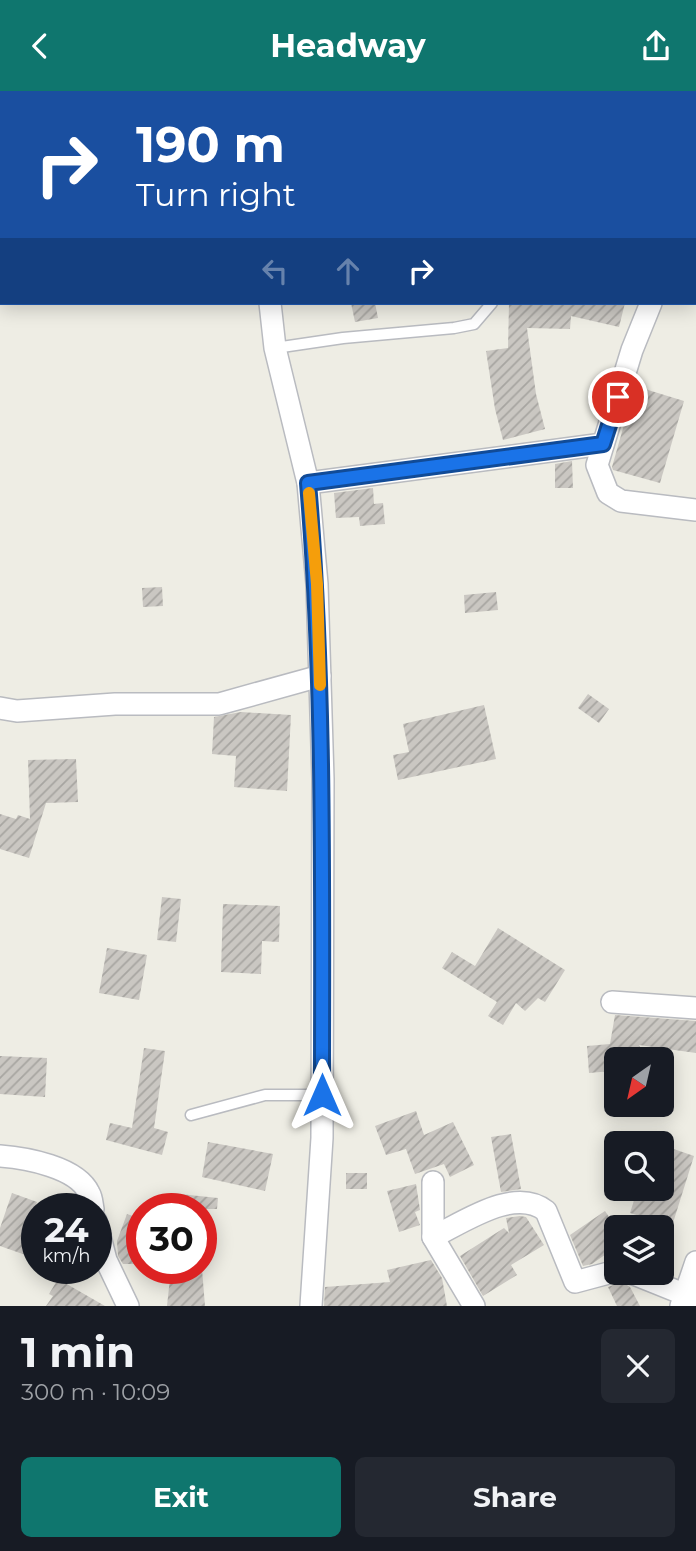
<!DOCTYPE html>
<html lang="en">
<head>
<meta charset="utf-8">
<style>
	body { margin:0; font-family:Montserrat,sans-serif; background:#242831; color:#f1f3f6; height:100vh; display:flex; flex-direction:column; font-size:26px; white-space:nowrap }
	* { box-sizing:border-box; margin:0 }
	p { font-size:23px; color:#9ea1a6 }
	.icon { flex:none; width:38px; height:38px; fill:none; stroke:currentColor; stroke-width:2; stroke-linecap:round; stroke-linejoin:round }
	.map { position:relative; height:1215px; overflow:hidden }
	.panel { display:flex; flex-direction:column; background:#171b24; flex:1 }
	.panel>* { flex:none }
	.banner { position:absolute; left:0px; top:0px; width:696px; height:214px; box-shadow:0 4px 18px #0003; background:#1a4fa0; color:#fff; overflow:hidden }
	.needle { width:46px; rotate:214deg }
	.tools { position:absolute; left:604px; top:956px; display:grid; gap:14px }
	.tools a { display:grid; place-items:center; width:70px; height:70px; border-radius:10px; background:#171b24; box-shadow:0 4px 18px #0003; font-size:35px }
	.speed { position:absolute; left:21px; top:1102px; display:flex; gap:14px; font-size:35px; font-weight:700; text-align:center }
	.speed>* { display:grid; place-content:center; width:91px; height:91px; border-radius:50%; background:#171b24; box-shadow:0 4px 18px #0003; line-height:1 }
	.speed small { font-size:18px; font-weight:400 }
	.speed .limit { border:10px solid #d22; background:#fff; color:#111 }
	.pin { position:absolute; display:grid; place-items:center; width:60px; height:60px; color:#fff; margin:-30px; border:4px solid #fff; border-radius:50%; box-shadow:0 2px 7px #0007 }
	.me { position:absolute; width:77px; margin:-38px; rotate:0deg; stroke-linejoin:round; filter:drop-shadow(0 0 5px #0008) }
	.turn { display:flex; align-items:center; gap:24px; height:147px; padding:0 21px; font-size:32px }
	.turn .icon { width:91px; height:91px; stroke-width:2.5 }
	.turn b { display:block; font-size:49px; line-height:60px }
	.lanes { display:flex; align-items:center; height:66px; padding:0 21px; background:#0003; justify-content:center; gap:35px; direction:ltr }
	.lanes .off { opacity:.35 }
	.round { display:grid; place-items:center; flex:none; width:74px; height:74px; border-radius:10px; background:#242831 }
	.headline { display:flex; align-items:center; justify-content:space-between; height:119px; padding:0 21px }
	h1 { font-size:42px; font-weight:700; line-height:52px }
	.button { display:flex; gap:14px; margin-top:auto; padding:14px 21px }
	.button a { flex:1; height:80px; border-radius:10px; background:#0f766e; color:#fff; font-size:28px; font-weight:700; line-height:80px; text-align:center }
	.button a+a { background:#242831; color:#f1f3f6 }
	header { display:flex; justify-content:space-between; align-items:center; height:91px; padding:0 21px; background:#0f766e; color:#fff; font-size:32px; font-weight:700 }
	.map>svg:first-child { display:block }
	.building { fill:url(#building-hatch) }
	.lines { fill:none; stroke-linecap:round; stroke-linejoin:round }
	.lane-casing { stroke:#b9bbc0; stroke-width:13 }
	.street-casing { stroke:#b9bbc0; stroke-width:24 }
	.lane { stroke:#fff; stroke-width:10 }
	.street { stroke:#fff; stroke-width:21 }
	.route-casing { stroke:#114b97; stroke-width:18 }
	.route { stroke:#1a73e8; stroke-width:12 }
	.slow { stroke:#f59e0b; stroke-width:12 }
</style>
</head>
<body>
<header><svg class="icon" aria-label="back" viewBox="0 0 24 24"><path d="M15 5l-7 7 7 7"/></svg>Headway<svg class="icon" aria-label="share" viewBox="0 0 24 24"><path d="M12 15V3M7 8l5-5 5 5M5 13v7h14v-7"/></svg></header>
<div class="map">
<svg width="696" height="1215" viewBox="0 0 696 1215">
	<defs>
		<pattern id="building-hatch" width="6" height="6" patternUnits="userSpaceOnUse" patternTransform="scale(1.75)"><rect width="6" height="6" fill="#cac7c2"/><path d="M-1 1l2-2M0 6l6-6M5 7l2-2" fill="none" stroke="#a7a5a1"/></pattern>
	</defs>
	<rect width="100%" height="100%" fill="#eeede4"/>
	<g class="building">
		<polygon points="351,212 375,212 378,227 355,231"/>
		<polygon points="509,212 625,212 619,236 571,225 570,238 527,237 536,303 545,338 503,349 495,318 486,260 508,257"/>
		<polygon points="635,295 684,310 660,392 613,379 612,376"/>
		<polygon points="572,370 573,397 555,397 555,373"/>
		<polygon points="373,397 374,413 383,412 385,433 360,435 359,426 336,427 334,402"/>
		<polygon points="162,496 163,515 143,516 142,497"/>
		<polygon points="496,501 498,519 465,522 464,504"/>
		<polygon points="588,603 609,618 599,632 578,617"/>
		<polygon points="484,614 496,668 398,689 393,664 409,661 403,633"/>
		<polygon points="241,621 291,624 287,700 234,696 236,665 212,663 214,626"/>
		<polygon points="76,668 78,711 46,712 29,767 0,758 0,723 16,728 18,724 30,728 28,669"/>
		<polygon points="162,806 181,808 176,851 157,849"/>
		<polygon points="223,813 280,815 279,851 262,850 261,883 221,881"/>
		<polygon points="498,837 565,879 545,911 538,907 525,920 516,912 503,934 488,925 497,911 442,877 452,861 475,875"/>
		<polygon points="107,857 147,864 139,909 99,902"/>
		<polygon points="615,924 696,930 696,962 639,954 647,968 611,968 612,980 589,982 587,955 610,953"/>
		<polygon points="144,957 165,960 154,1037 168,1041 162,1064 106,1049 110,1032 132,1037"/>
		<polygon points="0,965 47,967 45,1006 0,1003"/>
		<polygon points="416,1020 424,1044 453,1031 474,1074 450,1086 444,1073 415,1083 406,1058 386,1064 375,1035"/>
		<polygon points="511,1043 521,1098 501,1101 491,1046"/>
		<polygon points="208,1051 273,1063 265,1100 202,1086"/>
		<polygon points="662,1054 694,1065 672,1135 630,1122 638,1097 662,1097"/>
		<rect x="346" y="1082" width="21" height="16"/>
		<polygon points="416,1093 420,1119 415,1121 420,1134 399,1141 387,1100"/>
		<polygon points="12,1102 37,1111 32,1126 37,1128 37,1159 34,1167 0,1155 0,1137"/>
		<polygon points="170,1102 218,1107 217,1118 168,1118"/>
		<polygon points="605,1120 616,1136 616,1156 592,1173 583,1175 570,1144"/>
		<polygon points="127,1123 142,1128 142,1173 123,1173 118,1165 117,1150"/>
		<polygon points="520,1125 526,1126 544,1154 511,1174 517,1184 483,1205 460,1165 504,1137 509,1142 506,1127"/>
		<polygon points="431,1169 442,1187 447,1215 324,1215 325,1196 390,1191 387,1179"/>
		<polygon points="171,1178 202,1178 205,1215 167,1215"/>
		<polygon points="58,1188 105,1215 46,1215 53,1205 49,1203"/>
		<polygon points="622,1191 630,1196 640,1215 617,1215 608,1196"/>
	</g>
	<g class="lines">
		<g class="lane-casing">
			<g id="lane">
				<polyline points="470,0 472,2"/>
				<polyline points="275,257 343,247 454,237 474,233 492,212"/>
				<polyline points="191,1024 265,1004 322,1004"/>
			</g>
		</g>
		<g class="street-casing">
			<g id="street">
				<polyline points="251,0 252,2"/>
				<polyline points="695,110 696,110"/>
				<polyline points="270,212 275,257 308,392 317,493 323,688 322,1047 311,1215"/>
				<polyline points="651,212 632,259 597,374 608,402 621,410 696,419"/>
				<polyline points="308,392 603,353"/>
				<polyline points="0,617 17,620 115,613 219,613 320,585"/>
				<polyline points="612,911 696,917"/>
				<path d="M0,1065C26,1067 77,1076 89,1102C92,1107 92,1113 93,1118"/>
				<polyline points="433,1091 433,1146 474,1215"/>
				<polyline points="96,1130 106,1169 128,1215"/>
				<path d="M433,1146C464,1131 515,1095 546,1120L575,1191L616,1180"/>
				<polyline points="629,1181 696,1208"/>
				<polyline points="681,1215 696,1171"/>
			</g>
		</g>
		<use href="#lane" class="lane"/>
		<use href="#street" class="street"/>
	</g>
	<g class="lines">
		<g class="route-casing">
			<path id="route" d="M322,1004C322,800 325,596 308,392L603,353L618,306"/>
		</g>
		<use href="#route" class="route"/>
		<polyline class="slow" points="309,402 317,493 320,594"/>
	</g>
</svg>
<div class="tools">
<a><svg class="needle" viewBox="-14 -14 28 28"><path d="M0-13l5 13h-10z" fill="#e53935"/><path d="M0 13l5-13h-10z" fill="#9ea1a6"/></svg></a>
<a><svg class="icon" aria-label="search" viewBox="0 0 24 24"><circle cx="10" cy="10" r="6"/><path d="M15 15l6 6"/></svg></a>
<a><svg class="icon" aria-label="layers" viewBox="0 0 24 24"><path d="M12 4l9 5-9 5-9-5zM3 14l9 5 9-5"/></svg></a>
</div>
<div class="speed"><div>24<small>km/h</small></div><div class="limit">30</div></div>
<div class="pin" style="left:618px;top:306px;background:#d93025"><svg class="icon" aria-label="arrive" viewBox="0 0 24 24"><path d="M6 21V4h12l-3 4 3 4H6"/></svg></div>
<svg class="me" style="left:322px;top:1004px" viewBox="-20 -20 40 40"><path d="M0-17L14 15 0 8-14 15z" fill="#1a73e8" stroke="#fff" stroke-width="4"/></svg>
<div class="banner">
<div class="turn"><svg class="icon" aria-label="right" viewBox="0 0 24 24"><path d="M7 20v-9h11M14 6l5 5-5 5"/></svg><div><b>190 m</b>Turn right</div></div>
<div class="lanes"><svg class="icon off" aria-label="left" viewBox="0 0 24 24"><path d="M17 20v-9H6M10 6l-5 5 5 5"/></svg><svg class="icon off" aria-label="ahead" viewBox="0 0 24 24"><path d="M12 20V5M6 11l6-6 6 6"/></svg><svg class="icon" aria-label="right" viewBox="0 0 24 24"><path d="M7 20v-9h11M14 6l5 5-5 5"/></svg></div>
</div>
</div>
<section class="panel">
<div class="headline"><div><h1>1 min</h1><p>300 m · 10:09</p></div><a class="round"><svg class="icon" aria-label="close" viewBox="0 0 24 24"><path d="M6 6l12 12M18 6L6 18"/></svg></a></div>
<div class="button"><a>Exit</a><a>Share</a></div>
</section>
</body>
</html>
